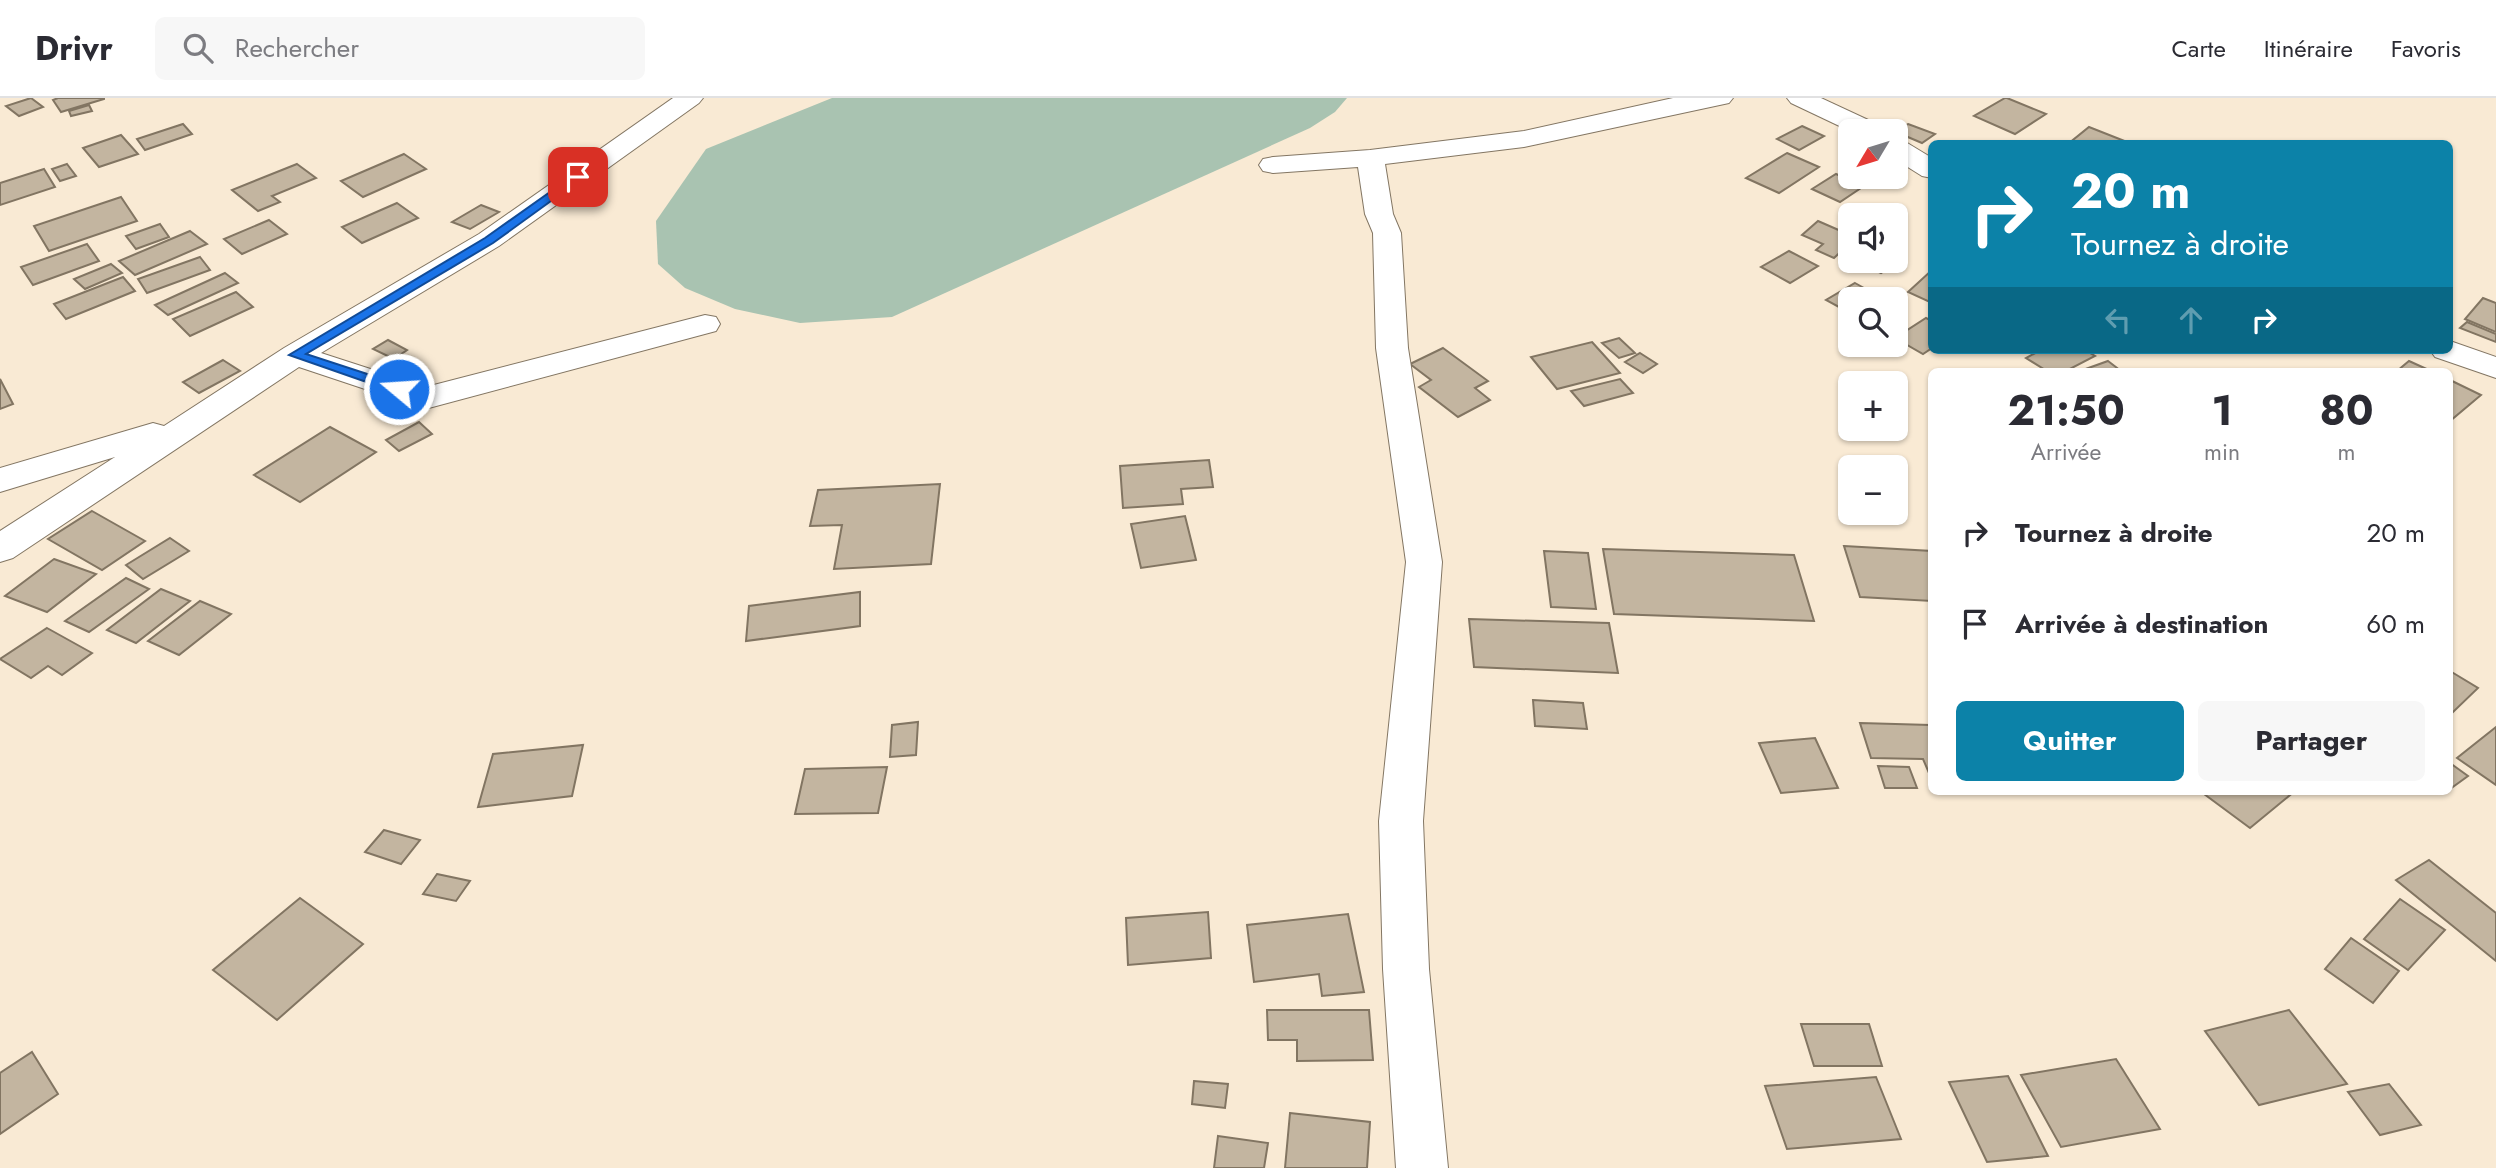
<!DOCTYPE html>
<html lang="fr">
<head>
<meta charset="utf-8">
<style>
	body { margin:0; font-family:Jost,sans-serif; background:#f7f7f7; color:#2b2b33; height:100vh; display:flex; flex-direction:column; font-size:26px; white-space:nowrap }
	* { box-sizing:border-box; margin:0 }
	p { font-size:23px; color:#7c7c81 }
	.icon { flex:none; width:38px; height:38px; fill:none; stroke:currentColor; stroke-width:2; stroke-linecap:round; stroke-linejoin:round }
	.map { position:relative; flex:1; overflow:hidden }
	.drawer { position:absolute; left:1928px; top:270px; width:525px; height:427px; display:flex; flex-direction:column; background:#fff; border-radius:10px; box-shadow:0 2px 5px #0004 }
	.drawer>* { flex:none }
	.guide { position:absolute; left:1928px; top:42px; width:525px; height:214px; border-radius:10px; box-shadow:0 2px 5px #0004; background:#0c82a8; color:#fff; overflow:hidden }
	.needle { width:46px; rotate:232deg }
	.fabs { position:absolute; left:1838px; top:21px; display:grid; gap:14px }
	.fabs a { display:grid; place-items:center; width:70px; height:70px; border-radius:10px; background:#fff; box-shadow:0 2px 5px #0004; font-size:35px }
	.pin { position:absolute; display:grid; place-items:center; width:60px; height:60px; color:#fff; margin:-30px; border-radius:14px; box-shadow:0 4px 10px #0006 }
	.me { position:absolute; width:77px; margin:-38px; rotate:288deg; stroke-linejoin:round; filter:drop-shadow(0 0 5px #0008) }
	.turn { display:flex; align-items:center; gap:24px; height:147px; padding:0 28px; font-size:32px }
	.turn .icon { width:91px; height:91px; stroke-width:2.5 }
	.turn b { display:block; font-size:49px; line-height:60px }
	.lanes { display:flex; align-items:center; height:66px; padding:0 28px; background:#0003; justify-content:center; gap:35px; direction:ltr }
	.lanes .off { opacity:.35 }
	.eta { display:flex; justify-content:space-evenly; align-items:center; height:119px; text-align:center }
	.eta b { font-size:42px; font-weight:700; line-height:49px }
	.primary-button { display:flex; gap:14px; margin-top:auto; padding:14px 28px }
	.primary-button a { flex:1; height:80px; border-radius:10px; background:#0c82a8; color:#fff; font-size:28px; font-weight:700; line-height:80px; text-align:center }
	.primary-button a+a { background:#f7f7f7; color:#2b2b33 }
	ul { padding:0; list-style:none }
	li { display:flex; align-items:center; gap:21px; height:91px; padding:0 28px }
	li div { flex:1 }
	li b { display:block; font-size:26px }
	li em { font-style:normal }
	header { display:flex; align-items:center; gap:42px; box-sizing:border-box; height:98px; padding:0 35px; background:#fff; border-bottom:2px solid #e1e1e2 }
	header strong { font-size:33px }
	nav { display:flex; gap:38px; margin-inline-start:auto; font-size:24px }
	.search { width:490px; height:63px; background:#f7f7f7; display:flex; align-items:center; gap:18px; box-sizing:border-box; padding:0 24px; border-radius:10px; color:#7c7c81; font-size:26px }
	.map>svg:first-child { display:block }
	.green { fill:#a9c3b1 }
	.building { fill:#c3b5a0; stroke:#827562; stroke-width:2 }
	.lines { fill:none; stroke-linecap:round; stroke-linejoin:round }
	.minor-casing { stroke:#837663; stroke-width:2 }
	.minor { fill:#fff; fill-rule:evenodd }
	.route { fill:#1a73e8; stroke:#114b97; stroke-width:2 }
</style>
</head>
<body>
<header>
<strong>Drivr</strong>
<div class="search"><svg class="icon" aria-label="search" viewBox="0 0 24 24"><circle cx="10" cy="10" r="6"/><path d="M15 15l6 6"/></svg>Rechercher</div>
<nav><a>Carte</a><a>Itinéraire</a><a>Favoris</a></nav>
</header>
<div class="map">
<svg width="2496" height="1070" viewBox="0 0 2496 1070">
	<rect width="100%" height="100%" fill="#f9ead4"/>
	<polygon class="green" points="832,0 1347,0 1335,14 1310,30 892,219 800,225 735,211 685,190 658,166 656,123 706,51"/>
	<g class="building">
		<polygon points="31,0 43,9 19,18 6,8"/>
		<polygon points="58,0 104,0 104,1 61,14 53,2"/>
		<polygon points="2005,0 2007,0 2046,16 2015,36 1974,18"/>
		<polygon points="89,7 92,13 71,18 69,13"/>
		<polygon points="183,26 192,36 145,52 137,41"/>
		<polygon points="1908,26 1935,36 1922,45 1896,34"/>
		<polygon points="1802,28 1824,38 1799,52 1777,41"/>
		<polygon points="2089,29 2127,44 2068,46"/>
		<polygon points="121,37 138,56 99,69 83,50"/>
		<polygon points="1787,55 1819,69 1779,95 1746,80"/>
		<polygon points="404,56 426,71 363,99 341,83"/>
		<polygon points="67,66 76,78 60,83 52,71"/>
		<polygon points="297,66 316,80 272,98 280,104 258,113 232,92"/>
		<polygon points="44,71 55,89 0,107 0,85"/>
		<polygon points="1836,76 1864,88 1840,104 1812,91"/>
		<polygon points="121,99 137,123 49,153 34,128"/>
		<polygon points="397,105 418,120 362,145 342,129"/>
		<polygon points="481,107 499,114 470,131 452,124"/>
		<polygon points="269,122 287,136 242,156 224,141"/>
		<polygon points="1818,123 1850,137 1850,145 1834,160 1816,152 1823,146 1802,137"/>
		<polygon points="160,126 169,139 136,151 126,138"/>
		<polygon points="190,133 207,146 135,177 119,163"/>
		<polygon points="87,146 99,163 33,187 21,169"/>
		<polygon points="1789,153 1818,168 1790,185 1761,169"/>
		<polygon points="200,159 210,172 147,195 138,181"/>
		<polygon points="1895,159 1901,162 1881,175 1856,163 1895,163"/>
		<polygon points="111,166 122,175 85,191 74,181"/>
		<polygon points="1932,172 1932,205 1908,194"/>
		<polygon points="225,175 238,185 168,217 155,207"/>
		<polygon points="123,179 135,193 66,221 54,206"/>
		<polygon points="1855,185 1882,200 1850,201 1850,215 1826,202"/>
		<polygon points="236,194 253,209 190,238 173,221"/>
		<polygon points="2483,200 2496,205 2496,234 2465,221"/>
		<polygon points="1926,220 1932,223 1932,250 1923,256 1895,240"/>
		<polygon points="2467,224 2496,236 2496,244 2460,230"/>
		<polygon points="1619,240 1635,255 1619,260 1602,245"/>
		<polygon points="388,242 407,252 394,261 373,251"/>
		<polygon points="1592,244 1620,275 1557,291 1531,259"/>
		<polygon points="1443,250 1488,283 1475,290 1490,302 1458,319 1419,289 1431,282 1410,266"/>
		<polygon points="2041,252 2085,252 2095,258 2066,273 2047,273 2026,260"/>
		<polygon points="1640,255 1657,266 1643,275 1625,264"/>
		<polygon points="223,262 240,273 199,295 183,284"/>
		<polygon points="2108,263 2121,273 2080,273"/>
		<polygon points="2409,263 2431,273 2397,273"/>
		<polygon points="0,281 13,306 0,311"/>
		<polygon points="1620,281 1633,295 1584,308 1571,293"/>
		<polygon points="2450,282 2481,297 2450,323"/>
		<polygon points="419,324 432,336 399,353 386,342"/>
		<polygon points="330,329 376,354 300,404 254,377"/>
		<polygon points="1209,362 1213,389 1181,391 1183,406 1123,410 1120,368"/>
		<polygon points="940,386 931,466 834,471 842,427 810,428 818,392"/>
		<polygon points="92,413 145,443 102,472 48,441"/>
		<polygon points="1185,418 1196,462 1141,470 1131,426"/>
		<polygon points="170,440 189,453 143,481 126,467"/>
		<polygon points="1844,448 1932,453 1932,503 1860,499"/>
		<polygon points="1603,451 1794,457 1814,523 1614,516"/>
		<polygon points="1544,453 1588,455 1596,511 1551,509"/>
		<polygon points="54,461 96,476 47,514 5,498"/>
		<polygon points="126,480 149,491 89,534 65,523"/>
		<polygon points="161,491 190,503 136,545 107,532"/>
		<polygon points="860,494 860,528 746,543 749,508"/>
		<polygon points="200,503 231,516 179,557 148,543"/>
		<polygon points="1469,521 1609,525 1618,575 1474,569"/>
		<polygon points="47,530 92,555 62,577 48,568 31,580 0,561"/>
		<polygon points="2450,573 2478,590 2450,617"/>
		<polygon points="1533,602 1583,605 1587,631 1535,628"/>
		<polygon points="918,624 916,657 890,659 892,627"/>
		<polygon points="1860,625 1930,627 1932,682 1923,661 1871,660"/>
		<polygon points="2496,629 2496,687 2457,660"/>
		<polygon points="1815,640 1838,690 1781,695 1759,645"/>
		<polygon points="583,647 572,698 478,709 493,656"/>
		<polygon points="2450,665 2468,678 2450,691"/>
		<polygon points="1878,668 1909,669 1917,690 1885,690"/>
		<polygon points="887,669 878,715 795,716 805,671"/>
		<polygon points="2200,693 2295,693 2250,730"/>
		<polygon points="384,732 420,742 401,766 365,754"/>
		<polygon points="2429,762 2496,815 2496,863 2396,782"/>
		<polygon points="437,776 470,783 456,803 423,796"/>
		<polygon points="300,800 363,846 277,922 213,872"/>
		<polygon points="2400,801 2445,832 2408,872 2364,841"/>
		<polygon points="1208,814 1211,860 1128,867 1126,820"/>
		<polygon points="1348,816 1364,894 1322,898 1319,876 1254,884 1247,827"/>
		<polygon points="2351,840 2399,873 2373,905 2325,871"/>
		<polygon points="1267,912 1369,912 1373,962 1297,963 1297,942 1268,942"/>
		<polygon points="2289,912 2347,986 2259,1007 2205,933"/>
		<polygon points="1801,926 1869,926 1882,968 1814,968"/>
		<polygon points="32,954 58,996 0,1036 0,975"/>
		<polygon points="2116,961 2160,1031 2061,1049 2021,977"/>
		<polygon points="2008,978 2048,1058 1987,1064 1949,984"/>
		<polygon points="1876,979 1901,1041 1787,1051 1765,988"/>
		<polygon points="1194,983 1228,986 1225,1010 1192,1006"/>
		<polygon points="2389,986 2421,1027 2380,1037 2348,994"/>
		<polygon points="1290,1015 1370,1024 1367,1070 1285,1070"/>
		<polygon points="1218,1038 1268,1045 1264,1070 1214,1070"/>
	</g>
	<g class="lines">
		<g class="minor-casing">
			<g id="minor">
				<polygon points="673,0 703,0 699,5 499,148 321,255 426,289 705,217 716,219 720,226 716,233 425,311 299,269 13,460 0,464 0,433 115,359 0,394 0,370 153,325 164,328 284,250 479,136"/>
				<polygon points="1673,0 1733,0 1729,5 1524,49 1385,66 1393,116 1401,135 1408,250 1442,464 1423,723 1429,871 1448,1070 1396,1070 1383,871 1379,723 1406,464 1376,250 1373,135 1365,116 1358,69 1273,75 1263,73 1259,67 1263,61 1273,59 1370,52 1524,33"/>
				<polygon points="1787,0 1821,0 1879,27 1883,33 1850,33 1791,5"/>
				<polygon points="1895,41 1904,43 1932,60 1932,80 1922,78 1895,61"/>
				<polygon points="2450,243 2496,259 2496,280 2435,259 2430,252 2450,252"/>
			</g>
		</g>
		<use href="#minor" class="minor"/>
	</g>
	<polygon class="route" points="574,77 584,79 493,145 306,256 404,288 404,294 395,294 289,257 485,140"/>
</svg>
<div class="fabs">
<a><svg class="needle" viewBox="-14 -14 28 28"><path d="M0-13l5 13h-10z" fill="#e53935"/><path d="M0 13l5-13h-10z" fill="#7c7c81"/></svg></a>
<a><svg class="icon" aria-label="sound" viewBox="0 0 24 24"><path d="M4 9h4l5-4v14l-5-4H4zM17 9q2 3 0 6"/></svg></a>
<a><svg class="icon" aria-label="search" viewBox="0 0 24 24"><circle cx="10" cy="10" r="6"/><path d="M15 15l6 6"/></svg></a>
<a>+</a>
<a>−</a>
</div>
<div class="pin" style="left:578px;top:79px;background:#d93025"><svg class="icon" aria-label="arrive" viewBox="0 0 24 24"><path d="M6 21V4h12l-3 4 3 4H6"/></svg></div>
<svg class="me" style="left:399px;top:291px" viewBox="-20 -20 40 40"><circle r="17" fill="#1a73e8" stroke="#fff" stroke-width="3"/><path d="M0-11L8 9 0 5-8 9z" fill="#fff"/></svg>
<div class="guide">
<div class="turn"><svg class="icon" aria-label="right" viewBox="0 0 24 24"><path d="M7 20v-9h11M14 6l5 5-5 5"/></svg><div><b>20 m</b>Tournez à droite</div></div>
<div class="lanes"><svg class="icon off" aria-label="left" viewBox="0 0 24 24"><path d="M17 20v-9H6M10 6l-5 5 5 5"/></svg><svg class="icon off" aria-label="ahead" viewBox="0 0 24 24"><path d="M12 20V5M6 11l6-6 6 6"/></svg><svg class="icon" aria-label="right" viewBox="0 0 24 24"><path d="M7 20v-9h11M14 6l5 5-5 5"/></svg></div>
</div>
<section class="drawer">
<div class="eta">
<div><b>21:50</b><p>Arrivée</p></div>
<div><b>1</b><p>min</p></div>
<div><b>80</b><p>m</p></div>
</div>
<ul>
<li><svg class="icon" aria-label="right" viewBox="0 0 24 24"><path d="M7 20v-9h11M14 6l5 5-5 5"/></svg><div><b>Tournez à droite</b></div><em>20 m</em></li>
<li><svg class="icon" aria-label="arrive" viewBox="0 0 24 24"><path d="M6 21V4h12l-3 4 3 4H6"/></svg><div><b>Arrivée à destination</b></div><em>60 m</em></li>
</ul>
<div class="primary-button"><a>Quitter</a><a>Partager</a></div>
</section>
</div>
</body>
</html>
